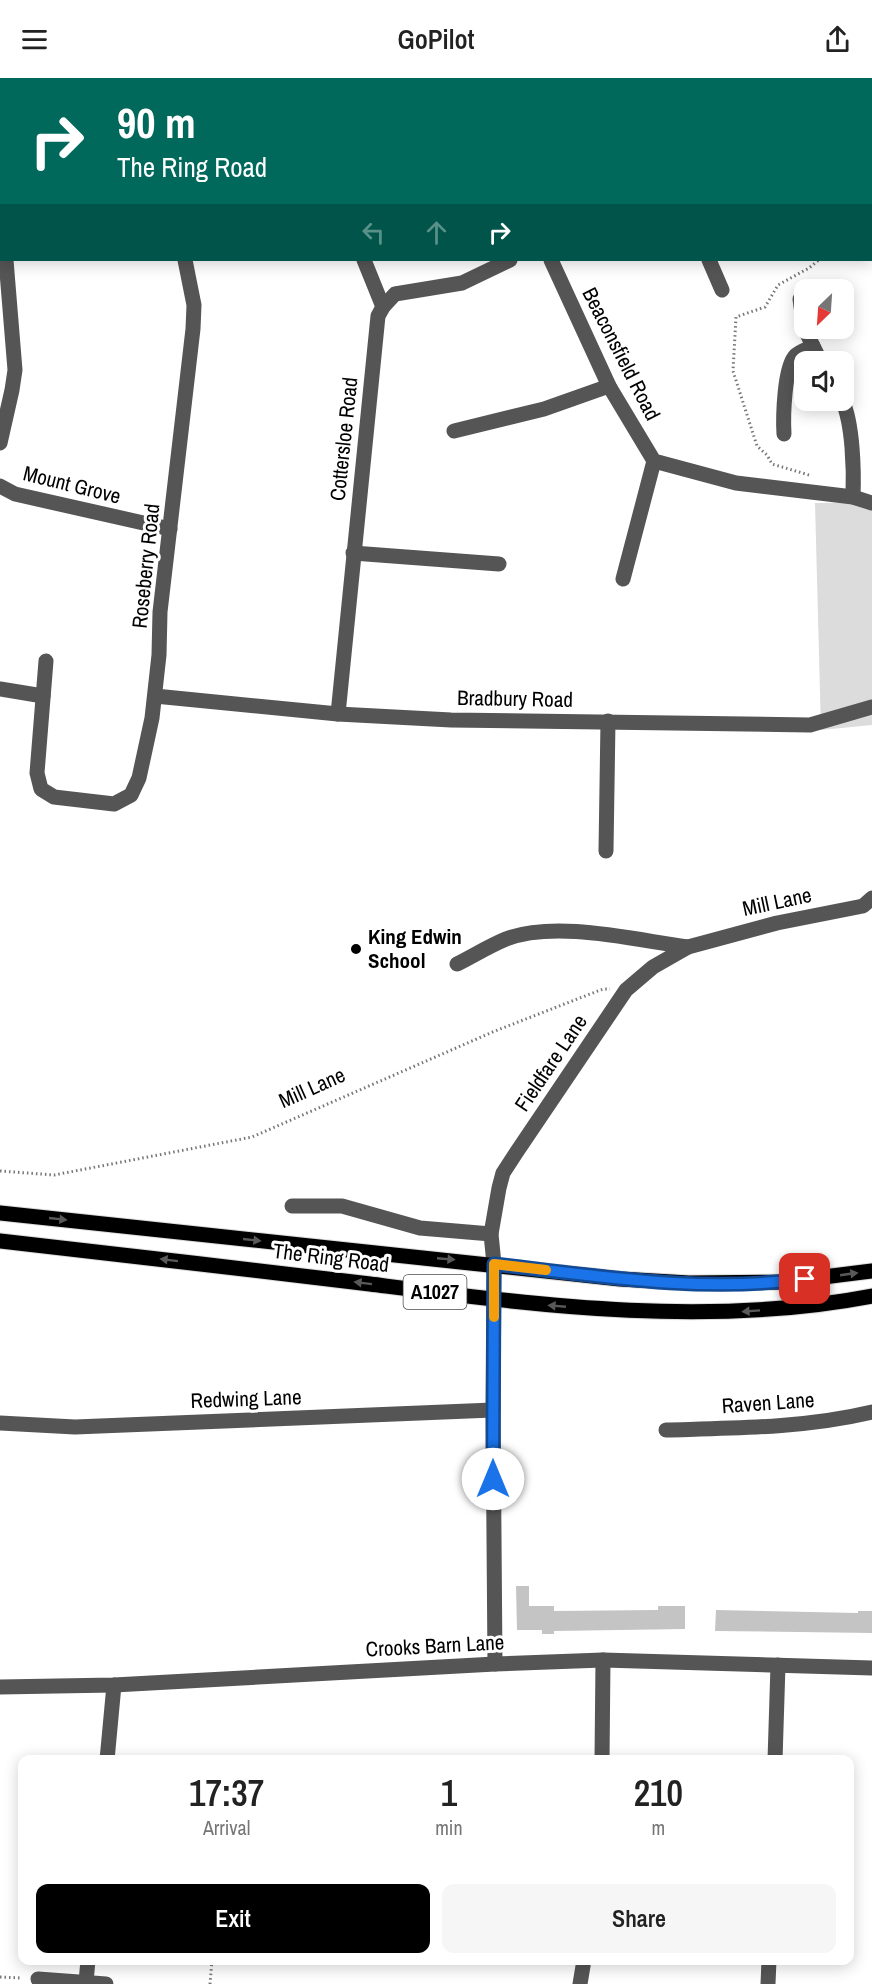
<!DOCTYPE html>
<html lang="en">
<head>
<meta charset="utf-8">
<style>
	body { margin:0; font-family:"Archivo Narrow",sans-serif; background:#f6f6f6; color:#222; height:100vh; display:flex; flex-direction:column; font-size:22px; white-space:nowrap }
	* { box-sizing:border-box; margin:0 }
	p { font-size:20px; color:#767676 }
	.icon { flex:none; width:33px; height:33px; fill:none; stroke:currentColor; stroke-width:2; stroke-linecap:round; stroke-linejoin:round }
	.map { position:relative; flex:1; overflow:hidden }
	.sheet { position:absolute; left:18px; top:1677px; width:836px; height:210px; display:flex; flex-direction:column; background:#fff; border-radius:12px; box-shadow:0 3px 15px #0003 }
	.sheet>* { flex:none }
	.guide { position:absolute; left:0px; top:0px; width:873px; height:183px; box-shadow:0 3px 15px #0003; background:#00695c; color:#fff; overflow:hidden }
	.needle { width:39px; rotate:205deg }
	.buttons { position:absolute; left:794px; top:201px; display:grid; gap:12px }
	.buttons a { display:grid; place-items:center; width:60px; height:60px; border-radius:12px; background:#fff; box-shadow:0 3px 15px #0003; font-size:30px }
	.pin { position:absolute; display:grid; place-items:center; width:51px; height:51px; color:#fff; margin:-26px; border-radius:12px; box-shadow:0 3px 9px #0006 }
	.me { position:absolute; width:66px; margin:-33px; rotate:0deg; stroke-linejoin:round; filter:drop-shadow(0 0 4px #0008) }
	.turn { display:flex; align-items:center; gap:21px; height:126px; padding:0 18px; font-size:27px }
	.turn .icon { width:78px; height:78px; stroke-width:2.5 }
	.turn b { display:block; font-size:42px; line-height:51px }
	.lanes { display:flex; align-items:center; height:57px; padding:0 18px; background:#0003; justify-content:center; gap:30px; direction:ltr }
	.lanes .off { opacity:.35 }
	.eta { display:flex; justify-content:space-evenly; align-items:center; height:102px; text-align:center }
	.eta b { font-size:36px; font-weight:600; line-height:42px }
	.action { display:flex; gap:12px; margin-top:auto; padding:12px 18px }
	.action a { flex:1; height:69px; border-radius:12px; background:#000; color:#fff; font-size:24px; font-weight:600; line-height:69px; text-align:center }
	.action a+a { background:#f6f6f6; color:#222 }
	header { display:flex; justify-content:space-between; align-items:center; height:78px; padding:0 18px; background:#fff; font-size:27px; font-weight:600 }
	.map>svg:first-child { display:block }
	.green { fill:#dcdcdc }
	.building { fill:#c4c4c4 }
	.lines { fill:none; stroke-linecap:round; stroke-linejoin:round }
	.major-casing { stroke:#dbdbdb; stroke-width:17 }
	.path { stroke:#777; stroke-width:3; stroke-dasharray:1.5 3; stroke-linecap:butt }
	.minor { stroke:#555; stroke-width:15 }
	.major { stroke:#000; stroke-width:15 }
	.oneway { fill:#595959 }
	.route-casing { stroke:#114b97; stroke-width:15 }
	.route { stroke:#1a73e8; stroke-width:10 }
	.slow { stroke:#f59e0b; stroke-width:10 }
	.poi-dot { fill:#000; stroke:#fff; stroke-width:2 }
	.labels { text-anchor:middle; stroke-width:6; stroke-linejoin:round; paint-order:stroke }
	.shield { fill:#fff; stroke:#4c4c4c; stroke-width:1.5 }
	.shield-label { font-size:20px; font-weight:bold; fill:#000 }
	.street-label { font-size:21px; fill:#000; stroke:#fff }
	.poi-label { font-size:21px; font-weight:bold; fill:#000; stroke:#fff; text-anchor:start }
</style>
</head>
<body>
<header><svg class="icon" aria-label="menu" viewBox="0 0 24 24"><path d="M4 6h16M4 12h16M4 18h16"/></svg>GoPilot<svg class="icon" aria-label="share" viewBox="0 0 24 24"><path d="M12 15V3M7 8l5-5 5 5M5 13v7h14v-7"/></svg></header>
<div class="map">
<svg width="872" height="1906" viewBox="0 0 872 1906">
	<rect width="100%" height="100%" fill="#fff"/>
	<polygon class="green" points="872,424 872,647 821,652 815,425"/>
	<g class="building">
		<polygon points="516,1508 529,1508 529,1528 554,1528 554,1533 658,1532 658,1528 685,1528 685,1551 554,1553 554,1556 542,1556 542,1552 517,1552"/>
		<polygon points="716,1532 858,1535 858,1533 872,1533 872,1555 715,1553"/>
	</g>
	<g class="lines">
		<g class="major-casing">
			<g id="major">
				<polyline points="0,1135 620,1201 689,1205 783,1204 872,1193"/>
				<path d="M0,1163C123,1177 247,1191 370,1206C537,1227 705,1250 872,1218"/>
			</g>
		</g>
		<g class="path">
			<polyline points="809,397 772,386 767,377 757,368 733,293 736,239 765,229 778,207 809,190 819,182"/>
			<polyline points="0,1093 54,1097 252,1059 495,953 603,911 610,911"/>
			<polyline points="0,1899 22,1900"/>
			<polyline points="210,1906 212,1882"/>
		</g>
		<g class="minor">
			<polyline points="139,0 139,2"/>
			<polyline points="468,0 469,2"/>
			<polyline points="629,0 630,2"/>
			<polyline points="793,0 793,2"/>
			<polyline points="0,139 2,146"/>
			<polyline points="364,182 383,229"/>
			<polyline points="551,182 609,308 654,383 736,405 853,419 872,425"/>
			<polyline points="709,182 722,212"/>
			<polyline points="800,221 804,250"/>
			<polyline points="804,250 821,284"/>
			<path d="M842,322C853,345 854,393 853,419"/>
			<polyline points="454,353 544,331 609,308"/>
			<path d="M784,356C783,340 784,288 796,277C801,273 808,271 813,268"/>
			<polyline points="0,365 12,312 15,292 6,182"/>
			<polyline points="0,408 15,416 170,451"/>
			<polyline points="353,475 499,486"/>
			<polyline points="623,501 654,383"/>
			<polyline points="46,583 37,695 41,711 54,719 114,726 131,717 139,700 152,640 159,577 160,534 193,251 194,227 185,182"/>
			<polyline points="0,611 43,618"/>
			<polyline points="155,618 338,636 451,642 810,647 872,629"/>
			<polyline points="338,636 378,238 383,229 395,216 462,205 510,182"/>
			<polyline points="606,773 608,643"/>
			<path d="M457,886C473,878 489,868 506,861C556,842 635,862 688,869"/>
			<polyline points="292,1128 342,1128 420,1150 491,1156"/>
			<polyline points="0,1345 75,1349 493,1332"/>
			<path d="M666,1352C735,1350 805,1350 872,1334"/>
			<polyline points="495,1586 493,1332 494,1186 491,1156 499,1110 503,1095 516,1075 626,912 653,889 688,869 777,845 863,828 872,820"/>
			<polyline points="0,1609 114,1607 495,1586 603,1582 872,1590"/>
			<polyline points="107,1682 114,1607"/>
			<polyline points="602,1682 603,1582"/>
			<polyline points="775,1682 778,1587"/>
			<polyline points="38,1901 106,1906"/>
			<polyline points="86,1904 88,1882"/>
			<polyline points="580,1906 584,1882"/>
			<polyline points="768,1906 769,1882"/>
		</g>
		<use href="#major" class="major"/>
	</g>
	<defs><path id="oneway-solid" d="M-6-.8H1V-3.2L6.5 0L1 3.2V.8H-6Z" transform="scale(1.5)"/></defs>
	<g class="oneway">
		<use href="#oneway-solid" transform="translate(58 1141) rotate(6)"/>
		<use href="#oneway-solid" transform="translate(252 1162) rotate(6)"/>
		<use href="#oneway-solid" transform="translate(446 1181) rotate(5)"/>
		<use href="#oneway-solid" transform="translate(169 1182) rotate(-173)"/>
		<use href="#oneway-solid" transform="translate(849 1196) rotate(-8)"/>
		<use href="#oneway-solid" transform="translate(363 1205) rotate(-173)"/>
		<use href="#oneway-solid" transform="translate(557 1228) rotate(-175)"/>
		<use href="#oneway-solid" transform="translate(751 1233) rotate(176)"/>
	</g>
	<g class="lines">
		<g class="route-casing">
			<path id="route" d="M493,1401L494,1186C597,1198 702,1215 805,1201"/>
		</g>
		<use href="#route" class="route"/>
		<polyline class="slow" points="494,1239 494,1186 546,1192"/>
	</g>
	<circle class="poi-dot" cx="356" cy="871" r="6"/>
	<g class="labels">
		<rect class="shield" x="403.5" y="1197" width="63" height="34" rx="4.5"/>
		<g class="shield-label">
			<text x="435" y="1221">A1027</text>
		</g>
		<g class="street-label">
			<text transform="translate(621 276) rotate(63)" y="7">Beaconsfield Road</text>
			<text transform="translate(344 361) rotate(-84)" y="7">Cottersloe Road</text>
			<text transform="translate(72 407) rotate(14)" y="7">Mount Grove</text>
			<text transform="translate(146 488) rotate(-84)" y="7">Roseberry Road</text>
			<text transform="translate(515 621) rotate(1)" y="7">Bradbury Road</text>
			<text transform="translate(777 824) rotate(-12)" y="7">Mill Lane</text>
			<text transform="translate(551 985) rotate(-56)" y="7">Fieldfare Lane</text>
			<text transform="translate(312 1010) rotate(-24)" y="7">Mill Lane</text>
			<text transform="translate(331 1180) rotate(7)" y="7">The Ring Road</text>
			<text transform="translate(246 1321) rotate(-2)" y="7">Redwing Lane</text>
			<text transform="translate(768 1325) rotate(-4)" y="7">Raven Lane</text>
			<text transform="translate(435 1568) rotate(-3)" y="7">Crooks Barn Lane</text>
		</g>
		<g class="poi-label">
			<text x="368" y="866">King Edwin<tspan x="368" dy="24">School</tspan></text>
		</g>
	</g>
</svg>
<div class="buttons">
<a><svg class="needle" viewBox="-14 -14 28 28"><path d="M0-13l5 13h-10z" fill="#e53935"/><path d="M0 13l5-13h-10z" fill="#767676"/></svg></a>
<a><svg class="icon" aria-label="sound" viewBox="0 0 24 24"><path d="M4 9h4l5-4v14l-5-4H4zM17 9q2 3 0 6"/></svg></a>
</div>
<div class="pin" style="left:805px;top:1201px;background:#d93025"><svg class="icon" aria-label="arrive" viewBox="0 0 24 24"><path d="M6 21V4h12l-3 4 3 4H6"/></svg></div>
<svg class="me" style="left:493px;top:1401px" viewBox="-20 -20 40 40"><circle r="19" fill="#fff"/><path d="M0-13L10 11 0 6-10 11z" fill="#1a73e8"/></svg>
<div class="guide">
<div class="turn"><svg class="icon" aria-label="right" viewBox="0 0 24 24"><path d="M7 20v-9h11M14 6l5 5-5 5"/></svg><div><b>90 m</b>The Ring Road</div></div>
<div class="lanes"><svg class="icon off" aria-label="left" viewBox="0 0 24 24"><path d="M17 20v-9H6M10 6l-5 5 5 5"/></svg><svg class="icon off" aria-label="ahead" viewBox="0 0 24 24"><path d="M12 20V5M6 11l6-6 6 6"/></svg><svg class="icon" aria-label="right" viewBox="0 0 24 24"><path d="M7 20v-9h11M14 6l5 5-5 5"/></svg></div>
</div>
<section class="sheet">
<div class="eta">
<div><b>17:37</b><p>Arrival</p></div>
<div><b>1</b><p>min</p></div>
<div><b>210</b><p>m</p></div>
</div>
<div class="action"><a>Exit</a><a>Share</a></div>
</section>
</div>
</body>
</html>
